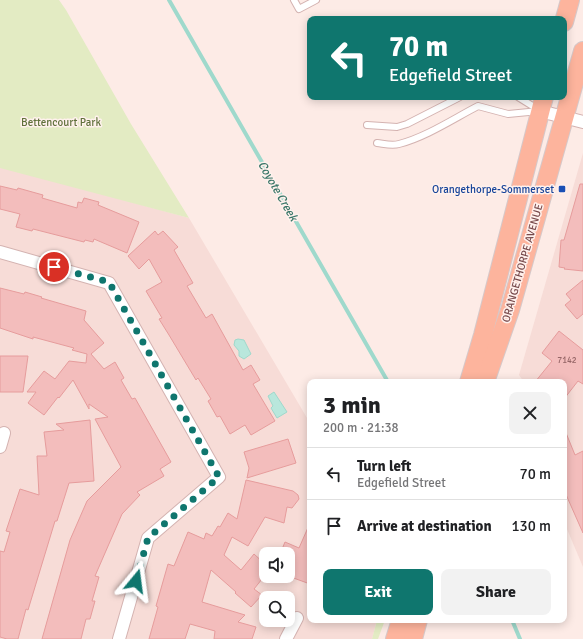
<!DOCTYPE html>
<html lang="en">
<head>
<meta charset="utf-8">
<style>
	body { margin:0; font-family:Signika,sans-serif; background:#f2f2f2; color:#202124; height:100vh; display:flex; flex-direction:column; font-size:15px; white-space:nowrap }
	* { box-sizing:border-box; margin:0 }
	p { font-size:13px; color:#757577 }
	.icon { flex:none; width:22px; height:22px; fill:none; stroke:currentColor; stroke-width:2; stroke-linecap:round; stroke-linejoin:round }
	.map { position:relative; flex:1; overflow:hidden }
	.sheet { position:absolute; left:307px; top:379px; width:260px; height:244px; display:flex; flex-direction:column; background:#fff; border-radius:8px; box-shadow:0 2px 10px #0003 }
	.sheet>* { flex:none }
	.banner { position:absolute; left:307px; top:16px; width:260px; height:84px; border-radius:8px; box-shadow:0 2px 10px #0003; background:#0f766e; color:#fff; overflow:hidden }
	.buttons { position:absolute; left:259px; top:547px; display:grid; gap:8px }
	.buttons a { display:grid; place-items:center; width:36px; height:36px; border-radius:8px; background:#fff; box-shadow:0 2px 10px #0003; font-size:20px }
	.pin { position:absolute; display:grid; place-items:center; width:34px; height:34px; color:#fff; margin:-17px; border:2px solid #fff; border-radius:50%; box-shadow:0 1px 4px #0007 }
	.me { position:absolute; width:44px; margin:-22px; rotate:16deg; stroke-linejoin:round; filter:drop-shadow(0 0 3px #0008) }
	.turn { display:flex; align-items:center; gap:14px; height:84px; padding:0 16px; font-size:18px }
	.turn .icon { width:52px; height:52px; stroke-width:2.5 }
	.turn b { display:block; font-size:28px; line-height:34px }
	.round { display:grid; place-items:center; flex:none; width:42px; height:42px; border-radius:8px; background:#f2f2f2 }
	.overview { display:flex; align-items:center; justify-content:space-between; height:68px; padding:0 16px }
	h1 { font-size:24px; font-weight:800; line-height:30px }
	.primary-button { display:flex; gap:8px; margin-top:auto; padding:8px 16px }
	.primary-button a { flex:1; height:46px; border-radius:8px; background:#0f766e; color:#fff; font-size:16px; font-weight:800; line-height:46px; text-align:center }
	.primary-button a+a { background:#f2f2f2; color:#202124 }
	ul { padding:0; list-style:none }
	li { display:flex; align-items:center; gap:12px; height:52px; padding:0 16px; border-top:1px solid #e0e0e0 }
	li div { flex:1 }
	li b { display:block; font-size:15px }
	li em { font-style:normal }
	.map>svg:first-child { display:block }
	.residential { fill:#f7dcd7; fill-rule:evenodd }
	.green { fill:#e3ebc3 }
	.water { fill:#b9e7dc; stroke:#9fd9cc }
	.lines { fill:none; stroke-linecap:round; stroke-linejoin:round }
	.stream { stroke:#9fd9cc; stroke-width:4 }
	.building { fill:#f3bdbc; stroke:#e69c9c }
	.lane-casing { stroke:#d4b3b1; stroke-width:8 }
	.street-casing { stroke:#d4b3b1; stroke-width:14 }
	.primary-casing { stroke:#d6c8c9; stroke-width:20 }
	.lane { stroke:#fff; stroke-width:6 }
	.street { stroke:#fff; stroke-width:12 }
	.primary { stroke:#fdb49d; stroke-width:18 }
	.route { stroke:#0f766e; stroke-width:7; stroke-dasharray:0 12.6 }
	.transit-dot { fill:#1a4fb4; stroke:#fff1ed; stroke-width:1.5 }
	.labels { text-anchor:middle; stroke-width:3; stroke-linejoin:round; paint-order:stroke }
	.number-label { font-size:9px; fill:#966667 }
	.park-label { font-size:11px; fill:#60713b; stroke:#fff1ed }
	.transit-label { font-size:11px; fill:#164399; stroke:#fff1ed; text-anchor:end }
	.street-label { font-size:11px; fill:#77494b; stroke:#fff1ed }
	.water-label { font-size:12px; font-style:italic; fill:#3a7668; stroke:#fff1ed }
</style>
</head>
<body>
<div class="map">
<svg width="583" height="639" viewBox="0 0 583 639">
	<rect width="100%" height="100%" fill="#fdebe6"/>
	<g class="residential">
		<polygon points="583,153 583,567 564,522 564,382 524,382 519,375"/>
		<path d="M0,166L189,218L310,423V620H377L372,639H0ZM266,554H288V576H266ZM266,598H288V620H266Z"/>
	</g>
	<g class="green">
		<polygon points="0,0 59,0 66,10 131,124 189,218 0,168"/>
		<polygon points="377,620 385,620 378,639 372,639"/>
	</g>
	<g class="water">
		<polygon points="238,339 244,340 251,354 244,359 239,356 239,351 234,345 235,340"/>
		<polygon points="274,392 287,412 277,418 271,408 273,406 268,396"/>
	</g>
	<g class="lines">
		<g class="stream">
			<polyline points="169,0 388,382"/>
			<polyline points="512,620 520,639"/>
		</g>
	</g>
	<g class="building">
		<polygon points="580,184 583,184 583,271 564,269 565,268 559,267 561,240 564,240"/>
		<polygon points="0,186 17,190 18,188 43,195 42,198 77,208 78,202 82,203 84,198 99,202 98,205 139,222 127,253 94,239 93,242 85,240 84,242 33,229 32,231 16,227 20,214 0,209"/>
		<polygon points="155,231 158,235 163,231 178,247 174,250 193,283 187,286 206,318 212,314 243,370 251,365 260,380 253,384 275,421 251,435 245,425 230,434 220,416 217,417 208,401 211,399 198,378 196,380 169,335 159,319 162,318 146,291 162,282 149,259 139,269 128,256"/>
		<polygon points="583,280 583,314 577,319 565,305 571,300 566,294"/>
		<polygon points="0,288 24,294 25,292 42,297 41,298 86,311 84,320 104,343 91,354 104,369 115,362 124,378 121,380 132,399 135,398 171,462 160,469 164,476 137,492 140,495 122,514 95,576 99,577 92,601 95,601 90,619 86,619 81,639 42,639 70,540 87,501 121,467 95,419 108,417 89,404 89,409 73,380 59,398 58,397 44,415 28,403 36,392 27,392 44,371 55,379 69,361 86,363 87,354 72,350 74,348 33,337 33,339 0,328"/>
		<polygon points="559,331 583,350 583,384 578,381 564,399 564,382 535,382 552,361 542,353"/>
		<polygon points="0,356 28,356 23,392 0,392"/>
		<polygon points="90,420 94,481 69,483 57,521 55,521 28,610 26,609 18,639 7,639 0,637 0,551 4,552 10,532 6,531 20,489 39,495 37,456 47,456 44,432 64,430 56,424"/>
		<polygon points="564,428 575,455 583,451 583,533 564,490"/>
		<polygon points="288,439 296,463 247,478 249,468 244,452"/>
		<polygon points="246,480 293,491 298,495 299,499 292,508 287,507 284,523 265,517 248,546 232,537 224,555 241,570 254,554 266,565 266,574 254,589 262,595 251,607 235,593 236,592 211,570 202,602 245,615 238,622 256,627 252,639 214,639 215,631 190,624 185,639 149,639 158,607 156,606 168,564 174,566 188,532 204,539 206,533 212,536 218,526 220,527 228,513 237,519"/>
		<polygon points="310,523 310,584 288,576 288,554 280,554 285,542 299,548"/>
	</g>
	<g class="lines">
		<g class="lane-casing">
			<g id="lane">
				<polyline points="294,0 299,9 316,0"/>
				<polyline points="518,97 539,110"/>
				<polyline points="367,125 397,127 407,124 460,97"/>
				<path d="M377,143C385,144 392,146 399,144C426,137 453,119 478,106L508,114L539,111"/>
			</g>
		</g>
		<g class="street-casing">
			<g id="street">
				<polyline points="540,111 583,122"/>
				<polyline points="0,252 109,283 219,477 148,538 119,639"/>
				<polyline points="0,447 4,433"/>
				<polyline points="286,639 297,618"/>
			</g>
		</g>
		<g class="primary-casing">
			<g id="primary">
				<polyline points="564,22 570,0"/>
				<polyline points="469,382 483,335 544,97"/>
				<polyline points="485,382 510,310 583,51"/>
				<polyline points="395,639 401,620"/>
				<polyline points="413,639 418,620"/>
			</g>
		</g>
		<use href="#lane" class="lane"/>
		<use href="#street" class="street"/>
		<use href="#primary" class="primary"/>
	</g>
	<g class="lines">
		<polyline class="route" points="54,267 109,282 219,477 148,538 136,581"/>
	</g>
	<rect class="transit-dot" x="558" y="185" width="8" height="8" rx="2"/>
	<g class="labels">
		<g class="number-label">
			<text x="567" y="363">7142</text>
		</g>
		<g class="park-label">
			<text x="61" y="126">Bettencourt Park</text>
		</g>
		<g class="transit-label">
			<text x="554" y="193">Orangethorpe-Sommerset</text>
		</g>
		<g class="street-label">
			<text transform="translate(522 263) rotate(-74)" y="4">ORANGETHORPE AVENUE</text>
		</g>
		<g class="water-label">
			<text transform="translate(278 191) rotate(60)" y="4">Coyote Creek</text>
		</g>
	</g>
</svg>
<div class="buttons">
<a><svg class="icon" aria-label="sound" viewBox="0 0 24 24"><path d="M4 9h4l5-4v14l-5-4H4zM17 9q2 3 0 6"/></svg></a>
<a><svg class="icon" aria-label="search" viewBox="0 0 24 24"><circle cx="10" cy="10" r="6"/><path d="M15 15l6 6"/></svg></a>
</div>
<div class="pin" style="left:54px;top:267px;background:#d93025"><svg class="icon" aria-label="arrive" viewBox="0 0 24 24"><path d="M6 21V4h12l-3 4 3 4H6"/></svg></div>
<svg class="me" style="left:136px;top:581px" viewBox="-20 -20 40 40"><path d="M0-17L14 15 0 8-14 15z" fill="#0f766e" stroke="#fff" stroke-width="4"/></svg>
<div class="banner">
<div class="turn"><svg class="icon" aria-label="left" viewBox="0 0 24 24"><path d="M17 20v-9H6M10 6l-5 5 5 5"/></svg><div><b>70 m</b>Edgefield Street</div></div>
</div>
<section class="sheet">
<div class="overview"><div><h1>3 min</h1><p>200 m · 21:38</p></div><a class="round"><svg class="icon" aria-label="close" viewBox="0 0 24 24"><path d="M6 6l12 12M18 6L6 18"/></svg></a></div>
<ul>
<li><svg class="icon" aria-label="left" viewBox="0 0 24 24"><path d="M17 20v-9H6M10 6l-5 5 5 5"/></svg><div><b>Turn left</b><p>Edgefield Street</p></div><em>70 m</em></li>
<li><svg class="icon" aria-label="arrive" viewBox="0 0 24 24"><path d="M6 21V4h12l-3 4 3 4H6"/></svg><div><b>Arrive at destination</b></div><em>130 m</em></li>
</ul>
<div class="primary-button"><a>Exit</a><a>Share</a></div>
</section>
</div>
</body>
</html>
